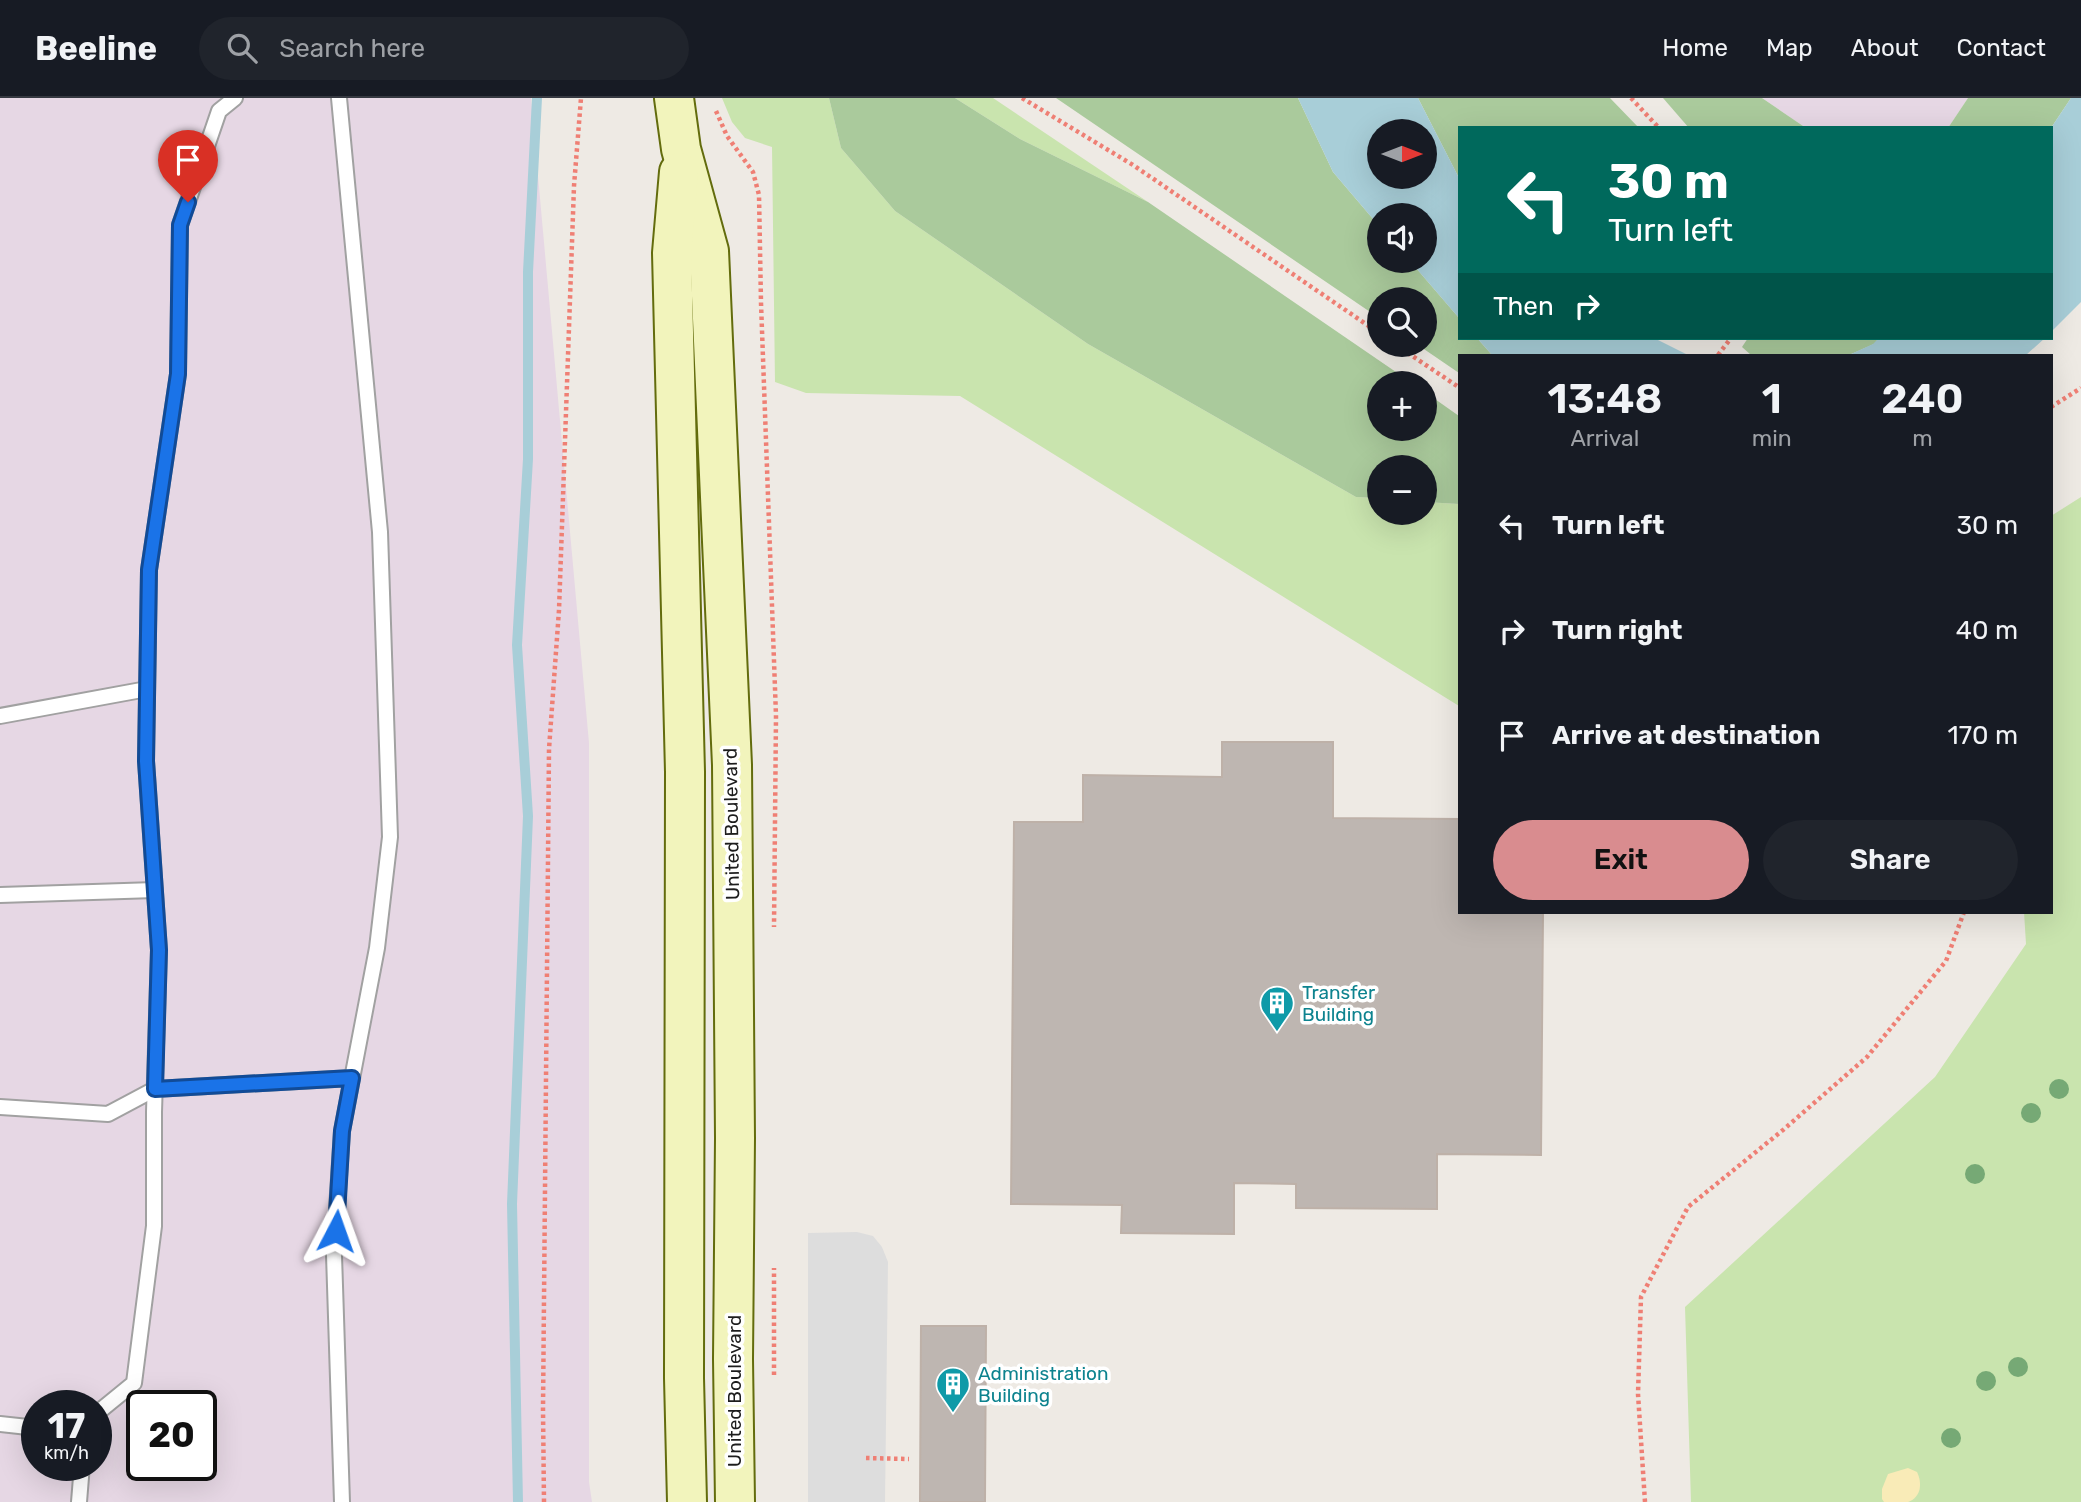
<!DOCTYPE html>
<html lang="en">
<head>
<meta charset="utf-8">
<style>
	body { margin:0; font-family:Rubik,sans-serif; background:#20242c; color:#f1f3f6; height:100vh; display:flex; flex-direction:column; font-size:26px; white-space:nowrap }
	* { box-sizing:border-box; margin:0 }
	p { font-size:23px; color:#9ea1a6 }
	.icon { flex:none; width:38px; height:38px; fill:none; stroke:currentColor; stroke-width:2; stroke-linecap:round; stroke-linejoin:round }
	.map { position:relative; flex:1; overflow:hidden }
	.side { position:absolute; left:1458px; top:256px; width:595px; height:560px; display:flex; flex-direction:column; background:#171b24; border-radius:0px; box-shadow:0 7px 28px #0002 }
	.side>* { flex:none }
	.banner { position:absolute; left:1458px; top:28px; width:595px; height:214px; border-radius:0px; box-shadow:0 7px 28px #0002; background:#00695c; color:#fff; overflow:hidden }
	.needle { width:46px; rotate:90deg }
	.fabs { position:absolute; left:1367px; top:21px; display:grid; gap:14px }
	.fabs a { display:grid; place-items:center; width:70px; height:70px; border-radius:50%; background:#171b24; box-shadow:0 7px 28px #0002; font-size:35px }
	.speed { position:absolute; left:21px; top:1292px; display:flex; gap:14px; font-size:35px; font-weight:700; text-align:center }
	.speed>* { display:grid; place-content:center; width:91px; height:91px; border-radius:50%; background:#171b24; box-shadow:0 7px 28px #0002; line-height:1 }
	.speed small { font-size:18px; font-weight:400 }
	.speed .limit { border:4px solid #111; border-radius:10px; background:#fff; color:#111 }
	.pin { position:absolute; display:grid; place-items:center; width:60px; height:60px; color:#fff; margin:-72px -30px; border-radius:50% 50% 50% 0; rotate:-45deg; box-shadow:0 0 7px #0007 }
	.pin .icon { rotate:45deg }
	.me { position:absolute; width:77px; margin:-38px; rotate:4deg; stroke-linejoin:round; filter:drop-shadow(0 0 5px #0008) }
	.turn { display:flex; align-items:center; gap:24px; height:147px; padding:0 35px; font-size:32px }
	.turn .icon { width:91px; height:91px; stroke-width:2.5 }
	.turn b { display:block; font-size:49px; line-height:60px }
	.then { display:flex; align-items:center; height:66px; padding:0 35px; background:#0003; gap:14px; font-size:26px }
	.eta { display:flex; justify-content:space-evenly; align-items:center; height:119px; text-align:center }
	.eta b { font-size:42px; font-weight:600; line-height:49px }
	.button { display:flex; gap:14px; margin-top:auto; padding:14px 35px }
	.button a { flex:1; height:80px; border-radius:42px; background:#d98c8f; color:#111; font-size:28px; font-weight:600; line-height:80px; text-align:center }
	.button a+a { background:#20242c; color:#f1f3f6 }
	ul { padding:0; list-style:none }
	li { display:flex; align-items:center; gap:21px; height:105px; padding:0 35px }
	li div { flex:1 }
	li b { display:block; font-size:26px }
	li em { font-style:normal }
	header { display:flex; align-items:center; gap:42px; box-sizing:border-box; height:98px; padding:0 35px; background:#171b24; border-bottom:2px solid #363941 }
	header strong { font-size:33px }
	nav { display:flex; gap:38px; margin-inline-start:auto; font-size:24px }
	.search { width:490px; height:63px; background:#20242c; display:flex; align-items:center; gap:18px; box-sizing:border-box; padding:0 24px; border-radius:38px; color:#9ea1a6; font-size:26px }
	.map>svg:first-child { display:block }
	.industrial { fill:#e6d7e4; fill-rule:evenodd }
	.grass { fill:#c9e4ae }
	.forest { fill:#aaca9c }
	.sand { fill:#f9ebb7 }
	.parking { fill:#ddd }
	.water { fill:#a8ced8; fill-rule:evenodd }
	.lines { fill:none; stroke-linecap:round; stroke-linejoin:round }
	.stream { stroke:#a8ced8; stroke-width:10 }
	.building { fill:#beb6b1; stroke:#beb1a8; stroke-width:2 }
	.lane-casing { stroke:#a1a1a1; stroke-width:18 }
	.secondary-casing { stroke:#636c0d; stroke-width:42 }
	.path { stroke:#ef7f74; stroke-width:4.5; stroke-dasharray:3.5 3.5; stroke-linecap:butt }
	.lane { stroke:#fff; stroke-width:14 }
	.secondary { stroke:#f2f4bc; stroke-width:38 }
	.tree { fill:#76a975 }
	.route-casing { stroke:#114b97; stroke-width:18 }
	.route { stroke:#1a73e8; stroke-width:12 }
	.labels { text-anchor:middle; stroke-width:7; stroke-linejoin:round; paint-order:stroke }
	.street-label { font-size:19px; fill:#1d1d1d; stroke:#fff }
	.culture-label { font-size:19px; fill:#0d838f; stroke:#fff; text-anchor:start }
</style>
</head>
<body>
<header>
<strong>Beeline</strong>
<div class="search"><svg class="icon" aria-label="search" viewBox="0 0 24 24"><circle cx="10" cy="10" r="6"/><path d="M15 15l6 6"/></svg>Search here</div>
<nav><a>Home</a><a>Map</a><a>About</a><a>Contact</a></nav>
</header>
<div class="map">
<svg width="2081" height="1404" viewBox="0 0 2081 1404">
	<rect width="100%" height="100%" fill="#eeeae4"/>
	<g class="industrial">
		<path d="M0,0H531L589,645V1384L592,1404H0ZM37,1307H96V1367H37ZM142,1307H201V1367H142Z"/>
		<polygon points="1762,0 1968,0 1948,30 1806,30"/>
	</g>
	<g class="grass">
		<polygon points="722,0 829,0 841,50 895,113 1088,246 1356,399 1379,400 1379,415 1424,415 1425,404 1459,406 1459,608 960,298 806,295 775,284 772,49 745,40 732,24"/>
		<polygon points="955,0 993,0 1148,104 1020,41"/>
		<polygon points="2081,399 2081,1404 1691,1404 1685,1209 1935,979 2026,846 2024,814 2051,814 2051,418"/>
	</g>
	<g class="forest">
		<polygon points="829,0 955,0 1020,41 1148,104 1412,285 1379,285 1379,331 1424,331 1425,294 1459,318 1459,406 1425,404 1424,369 1379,369 1379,400 1356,399 1088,246 895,113 841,50"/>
		<polygon points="1056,0 1298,0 1333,74 1379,128 1379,163 1410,163 1459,220 1460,240 1477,240 1492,257 1460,257 1459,275 1418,247 1424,247 1424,201 1379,201 1379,220"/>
		<polygon points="1418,0 1610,0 1639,30 1460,30 1459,80"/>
		<polygon points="1663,0 1762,0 1806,30 1689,30"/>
		<polygon points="1968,0 2071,0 2051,30 1948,30"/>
		<polygon points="1748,240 1879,240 1874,246 1849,257 1751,257 1742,249"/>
	</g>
	<path class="sand" d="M1908,1370L1917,1374C1922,1384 1922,1399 1908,1404C1902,1404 1891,1404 1884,1404L1882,1401V1391L1888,1376Z"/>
	<polygon class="parking" points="857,1134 873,1138 882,1149 888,1164 885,1404 808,1404 808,1135"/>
	<g class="water">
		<path d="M1298,0H1418L1459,80V220L1410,163H1424V117H1379V128L1333,74ZM1379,33H1424V79H1379Z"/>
		<polygon points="2071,0 2081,0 2081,204 2051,234 2051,30"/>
		<polygon points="1477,240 1654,240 1688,257 1492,257"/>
		<polygon points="1879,240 2045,240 2026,257 1849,257 1873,246"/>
	</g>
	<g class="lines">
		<polyline class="stream" points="518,1404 512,1106 528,718 517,547 528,361 528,174 537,0"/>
	</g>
	<g class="building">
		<polygon points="1222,644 1333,644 1333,720 1460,721 1460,814 1543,814 1541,1057 1437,1056 1437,1111 1296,1110 1296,1086 1234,1085 1234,1136 1121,1135 1122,1107 1011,1106 1014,724 1083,724 1083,677 1222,679"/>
		<polygon points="921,1228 986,1228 985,1404 920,1404"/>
	</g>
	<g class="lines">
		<g class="lane-casing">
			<g id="lane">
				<polyline points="339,0 380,434 390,739 377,850 342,1033 334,1157 342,1404"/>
				<polyline points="0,618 147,591"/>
				<polyline points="0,797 155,792"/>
				<polyline points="0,1009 108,1016 155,991 352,980"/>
				<polyline points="96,1316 134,1285 154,1128 154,1014 159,852 146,663 149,472 178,276 180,127 219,13 235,0"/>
				<polyline points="0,1326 37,1330"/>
				<polyline points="79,1404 82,1367"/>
			</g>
		</g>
		<g class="secondary-casing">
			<g id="secondary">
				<polyline points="674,0 681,51 709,153 732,667 735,1040 733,1261 735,1404"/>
				<polyline points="679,74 672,155 685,674 684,1280 687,1404"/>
			</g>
		</g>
		<g class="path">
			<polyline points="1022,0 1133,67 1379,235"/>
			<polyline points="1631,0 1659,30"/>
			<polyline points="716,13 727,38 753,74 759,97 761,205 776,618 774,829"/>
			<polyline points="1396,247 1460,290"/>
			<polyline points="1718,257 1731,240"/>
			<polyline points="2051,309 2081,290"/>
			<polyline points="774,1277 774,1170"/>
			<polyline points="866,1360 909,1361"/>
			<polyline points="544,1404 543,1311 549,651 559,512 574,88 581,0"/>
			<polyline points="1645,1404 1638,1296 1641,1199 1688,1109 1783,1032 1867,959 1946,863 1964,814"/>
		</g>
		<use href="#lane" class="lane"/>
		<use href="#secondary" class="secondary"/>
	</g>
	<g class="tree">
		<circle cx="2059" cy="991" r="10"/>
		<circle cx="2031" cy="1015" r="10"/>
		<circle cx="1975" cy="1076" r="10"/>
		<circle cx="2018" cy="1269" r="10"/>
		<circle cx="1986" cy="1283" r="10"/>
		<circle cx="1951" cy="1340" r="10"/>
	</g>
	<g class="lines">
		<g class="route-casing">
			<polyline id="route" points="188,104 180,127 178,276 149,472 146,663 159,852 155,991 352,980 342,1033 336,1133"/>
		</g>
		<use href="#route" class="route"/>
	</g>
	<defs>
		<g id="building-pin" transform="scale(1.75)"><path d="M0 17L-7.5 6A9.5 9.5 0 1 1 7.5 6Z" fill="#0f9aa8" stroke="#fff"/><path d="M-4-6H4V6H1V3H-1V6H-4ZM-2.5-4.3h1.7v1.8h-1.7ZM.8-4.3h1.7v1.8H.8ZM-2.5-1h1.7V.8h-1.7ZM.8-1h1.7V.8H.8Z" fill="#fff"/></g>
	</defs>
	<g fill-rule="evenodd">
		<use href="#building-pin" x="1277" y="905"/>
		<use href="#building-pin" x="953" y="1286"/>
	</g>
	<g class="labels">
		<g class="street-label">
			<text transform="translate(731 726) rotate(-91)" y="7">United Boulevard</text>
			<text transform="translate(734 1293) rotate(-90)" y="7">United Boulevard</text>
		</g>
		<g class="culture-label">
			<text x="1302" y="901">Transfer<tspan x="1302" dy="22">Building</tspan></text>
			<text x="978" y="1282">Administration<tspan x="978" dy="22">Building</tspan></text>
		</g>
	</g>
</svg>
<div class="fabs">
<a><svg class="needle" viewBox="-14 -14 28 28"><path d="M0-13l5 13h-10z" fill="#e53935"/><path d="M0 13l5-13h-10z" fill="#9ea1a6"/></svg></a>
<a><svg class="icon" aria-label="sound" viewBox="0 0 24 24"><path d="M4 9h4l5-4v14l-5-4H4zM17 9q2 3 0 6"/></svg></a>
<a><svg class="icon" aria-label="search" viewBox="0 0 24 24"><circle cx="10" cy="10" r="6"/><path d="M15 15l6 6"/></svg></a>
<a>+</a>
<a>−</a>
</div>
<div class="speed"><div>17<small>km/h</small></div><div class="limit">20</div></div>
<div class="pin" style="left:188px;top:104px;background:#d93025"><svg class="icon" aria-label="arrive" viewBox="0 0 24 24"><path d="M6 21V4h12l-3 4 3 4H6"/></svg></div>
<svg class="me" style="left:336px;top:1133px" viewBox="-20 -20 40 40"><path d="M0-17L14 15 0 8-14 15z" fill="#1a73e8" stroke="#fff" stroke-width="4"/></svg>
<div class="banner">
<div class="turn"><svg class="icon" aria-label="left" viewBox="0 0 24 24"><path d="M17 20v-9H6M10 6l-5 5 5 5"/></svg><div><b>30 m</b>Turn left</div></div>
<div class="then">Then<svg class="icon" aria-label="right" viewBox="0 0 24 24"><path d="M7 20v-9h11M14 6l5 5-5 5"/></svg></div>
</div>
<section class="side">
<div class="eta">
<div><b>13:48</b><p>Arrival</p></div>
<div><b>1</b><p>min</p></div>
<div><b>240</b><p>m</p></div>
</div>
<ul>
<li><svg class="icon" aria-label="left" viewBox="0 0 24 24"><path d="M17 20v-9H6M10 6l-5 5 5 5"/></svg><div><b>Turn left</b></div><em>30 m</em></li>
<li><svg class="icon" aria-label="right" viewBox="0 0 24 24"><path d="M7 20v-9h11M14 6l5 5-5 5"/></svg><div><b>Turn right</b></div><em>40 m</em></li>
<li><svg class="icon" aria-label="arrive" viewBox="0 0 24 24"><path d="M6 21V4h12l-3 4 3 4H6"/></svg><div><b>Arrive at destination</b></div><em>170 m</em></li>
</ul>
<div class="button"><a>Exit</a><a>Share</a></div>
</section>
</div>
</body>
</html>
